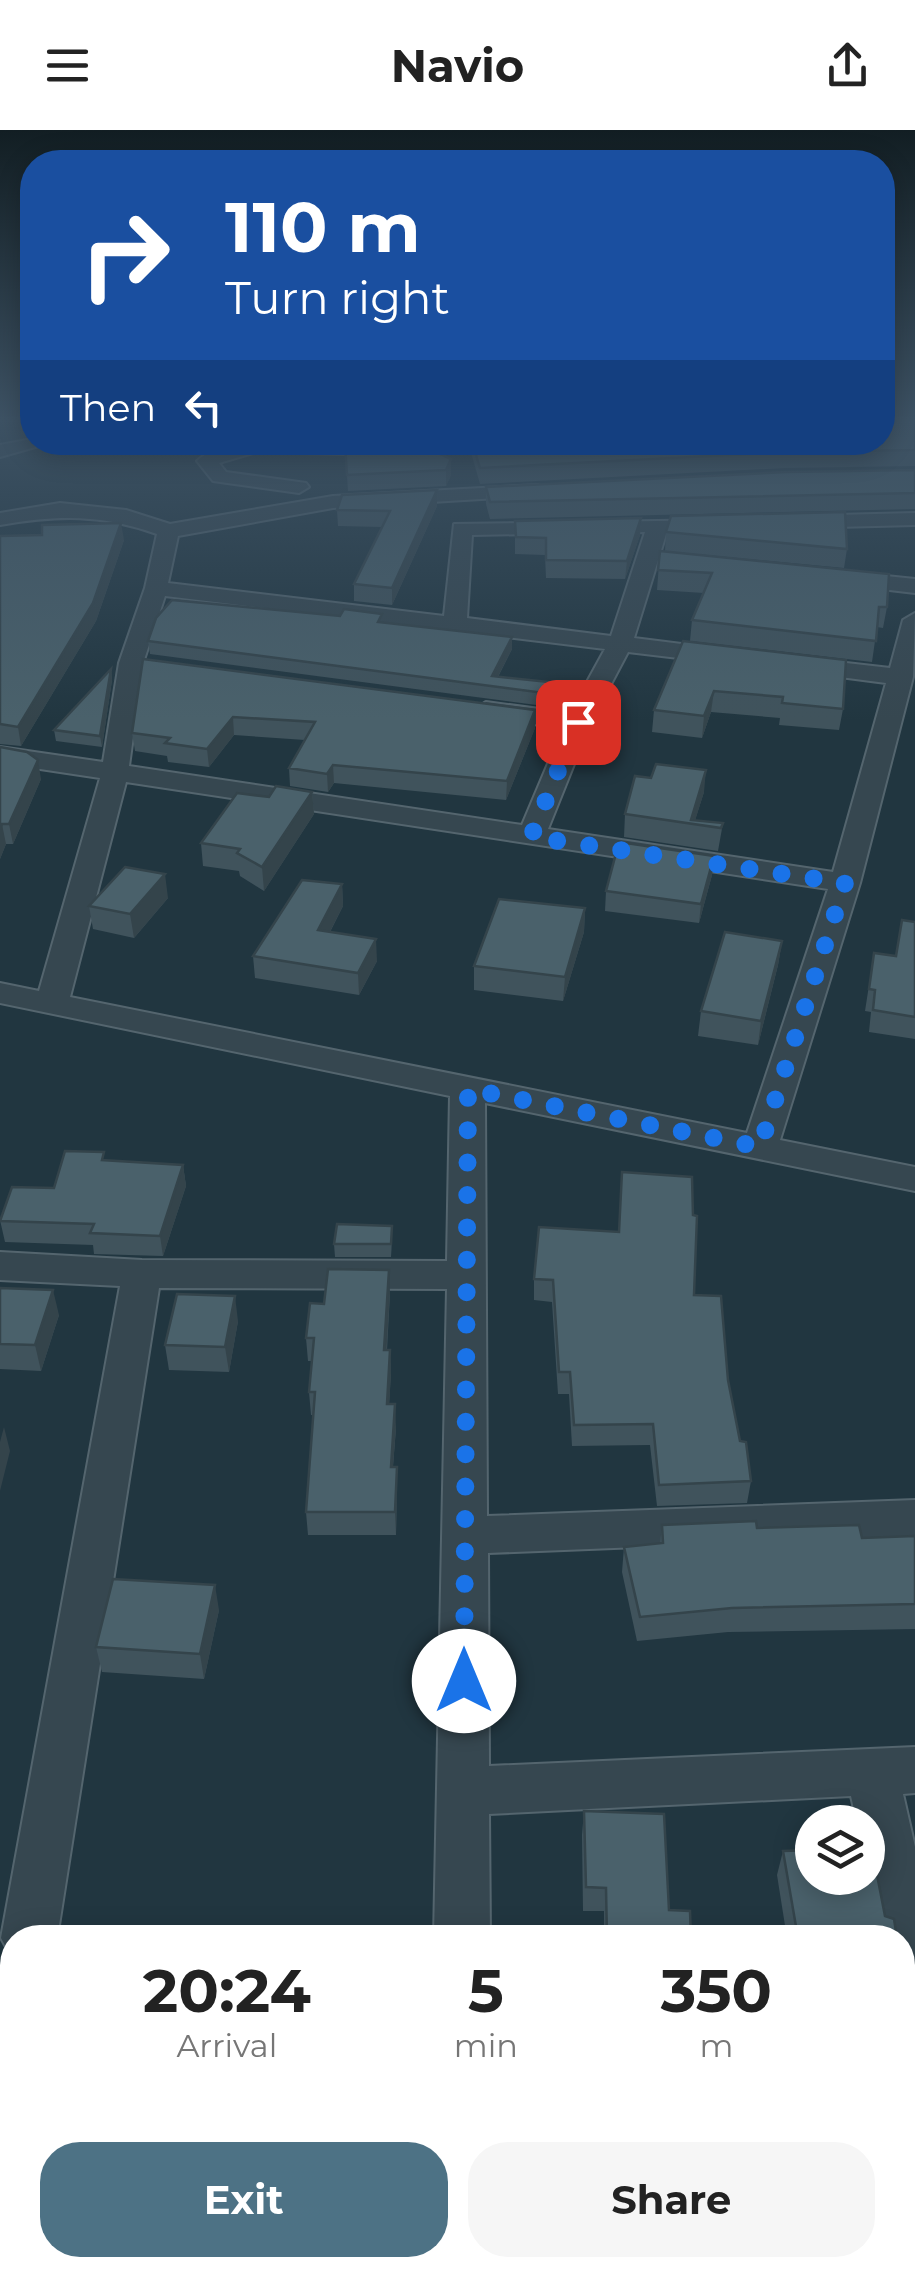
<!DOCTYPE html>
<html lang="en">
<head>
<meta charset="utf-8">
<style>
	body { margin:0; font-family:Montserrat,sans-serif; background:#f6f6f6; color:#222; height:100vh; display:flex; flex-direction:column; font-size:38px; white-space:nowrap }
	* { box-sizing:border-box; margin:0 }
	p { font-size:32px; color:#767676 }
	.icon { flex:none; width:55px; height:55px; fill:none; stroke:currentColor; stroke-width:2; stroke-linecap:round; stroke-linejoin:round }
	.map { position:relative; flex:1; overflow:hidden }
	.side { position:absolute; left:0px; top:1795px; width:915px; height:352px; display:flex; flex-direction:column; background:#fff; border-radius:40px 40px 0 0; box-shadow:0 5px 25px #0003 }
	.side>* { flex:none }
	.guide { position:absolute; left:20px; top:20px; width:875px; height:305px; border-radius:40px; box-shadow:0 5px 25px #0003; background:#1a4fa0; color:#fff; overflow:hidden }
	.controls { position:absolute; left:795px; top:1675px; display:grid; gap:20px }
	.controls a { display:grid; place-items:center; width:90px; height:90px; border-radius:50%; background:#fff; box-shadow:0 5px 25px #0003; font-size:50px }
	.pin { position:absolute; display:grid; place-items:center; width:85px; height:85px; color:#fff; margin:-42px; border-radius:20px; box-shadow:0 5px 15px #0006 }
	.me { position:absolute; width:110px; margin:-55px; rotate:0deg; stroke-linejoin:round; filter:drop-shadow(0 0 8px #0008) }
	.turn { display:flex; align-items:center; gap:35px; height:210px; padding:0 40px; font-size:45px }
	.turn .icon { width:130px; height:130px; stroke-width:2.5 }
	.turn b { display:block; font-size:70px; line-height:85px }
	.then { display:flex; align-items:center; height:95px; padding:0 40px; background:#0003; gap:20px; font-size:38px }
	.eta { display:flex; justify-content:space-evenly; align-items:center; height:170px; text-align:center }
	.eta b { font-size:60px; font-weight:700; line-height:70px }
	.action { display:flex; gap:20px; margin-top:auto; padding:20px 40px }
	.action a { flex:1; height:115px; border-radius:40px; background:#4d7285; color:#fff; font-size:40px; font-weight:700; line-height:115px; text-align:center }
	.action a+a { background:#f6f6f6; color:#222 }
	header { display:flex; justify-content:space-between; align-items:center; height:130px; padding:0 40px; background:#fff; font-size:45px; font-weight:700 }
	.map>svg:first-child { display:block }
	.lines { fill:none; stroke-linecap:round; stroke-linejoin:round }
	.minor-casing { stroke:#54656e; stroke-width:4 }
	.minor { fill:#364750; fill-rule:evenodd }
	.wall { fill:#40535c }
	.shaded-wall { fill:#34444b }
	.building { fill:#4a616b; stroke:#34444b; stroke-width:2.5 }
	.route { stroke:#1a73e8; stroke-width:18; stroke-dasharray:0 32.4 }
</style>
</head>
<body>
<header><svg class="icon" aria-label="menu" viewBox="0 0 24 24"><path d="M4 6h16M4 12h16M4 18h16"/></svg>Navio<svg class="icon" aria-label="share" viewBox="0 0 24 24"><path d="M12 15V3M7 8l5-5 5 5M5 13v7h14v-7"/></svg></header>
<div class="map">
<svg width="915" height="2147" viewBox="0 0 915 2147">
	<rect width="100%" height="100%" fill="#213640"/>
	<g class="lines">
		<g class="minor-casing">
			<g id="minor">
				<polygon points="32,309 32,312 53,312 0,327 0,315"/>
				<path d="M352,312L354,318L344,324L257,322L219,333L226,342L306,353L309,357L299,363L213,351L197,331C227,302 311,312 352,312Z"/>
				<path d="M538,355L545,357V365L333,378L178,406L168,453L444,486L454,394L723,390L727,394L716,400L667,401L634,508L729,520L741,527L729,534L628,522L591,592L548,699L833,742L886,553L794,541L782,534L794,527L890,538L903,490L915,483L913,547L860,753L780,1010L915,1037V1061L485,973L487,1386L915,1370V1406L488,1423L489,1636L915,1617V1663L903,1664L915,1717V1866L902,1861V1808H881L868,1744V1692H857L851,1666L489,1684L490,1808H434L447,1159L159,1158L57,1808H12V1828L1,1808L120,1156L0,1150V1122L142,1130L447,1131L450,966L0,873V853L39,861L100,648L0,633V617L103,632L119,533L145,458L157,404C100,384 59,385 0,395V383L60,373L126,380L170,394L333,366ZM645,402L611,506L467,488L472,405ZM165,466L605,519L570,583L486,572L473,580L486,588L563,598L522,695L129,636L143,533ZM126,652L828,759L747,1003L70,867Z"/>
				<polygon points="915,383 915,395 796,398 785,392 796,386"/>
				<polygon points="838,441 915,449 915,463 830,453 827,448"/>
				<polygon points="12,1872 12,1998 0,2004 0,1877"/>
				<polygon points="429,2135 491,2135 492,2147 428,2147"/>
			</g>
		</g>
		<use href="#minor" class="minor"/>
	</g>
	<g class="wall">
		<polygon points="915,290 915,336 785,338 480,354 468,312 882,312"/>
		<polygon points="345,314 440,324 451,329 451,345 446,356 348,361"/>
		<polygon points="915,340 915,379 490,389 486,374 486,357"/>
		<polygon points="437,360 437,376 392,475 354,471 354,454 382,397 338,396 337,380"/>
		<polygon points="641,388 640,405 625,449 546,448 545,425 515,424 515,391"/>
		<polygon points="666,402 847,419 844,438 665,421"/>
		<polygon points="0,406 124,410 96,491 21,616 0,614"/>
		<polygon points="660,421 887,477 883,498 877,497 872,532 690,511 692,490 704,463 657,460"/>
		<polygon points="382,493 512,519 498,547 548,565 544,576 150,524 148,511"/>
		<polygon points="683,511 843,579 839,600 779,595 780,588 711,582 702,608 652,602 654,580"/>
		<polygon points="143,529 535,598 506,670 334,653 328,662 290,656 289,638 305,610 234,605 209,637 168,632 167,626 135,621 132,603"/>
		<polygon points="111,539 112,550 102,617 56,611 54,600"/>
		<polygon points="0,617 41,649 13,714 6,714 0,729"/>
		<polygon points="312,662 314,684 264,761 240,746 239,741 203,736 201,713 269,667"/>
		<polygon points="704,662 695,690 723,693 718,721 624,707 625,684"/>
		<polygon points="714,726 712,745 699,793 605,781 606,761"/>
		<polygon points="342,754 343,776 330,802 377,831 359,865 255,848 253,826"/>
		<polygon points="168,768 134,808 93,799 89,776"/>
		<polygon points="585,778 584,802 563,871 474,860 474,836"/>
		<polygon points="915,792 915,909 869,902 871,882 865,881 874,823 895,826"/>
		<polygon points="782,811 778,835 758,915 698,906 701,881"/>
		<polygon points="106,1031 183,1035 186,1056 163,1126 94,1124 93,1115 5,1112 0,1090 54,1058"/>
		<polygon points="392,1110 391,1127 335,1127 334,1114"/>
		<polygon points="534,1149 694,1165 728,1250 740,1311 751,1351 747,1373 657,1376 650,1315 572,1316 569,1264 558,1264 552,1172 534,1170"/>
		<polygon points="0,1158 59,1185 41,1241 0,1239"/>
		<polygon points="390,1163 387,1220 390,1220 391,1243 389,1274 396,1298 393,1337 397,1360 396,1405 308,1405 306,1382 313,1285 311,1285 309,1262 312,1231 308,1231 306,1208 324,1174"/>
		<polygon points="238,1191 229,1242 169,1240 165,1215"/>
		<polygon points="662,1395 757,1398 862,1408 915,1406 915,1499 728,1502 637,1511 622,1442 624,1417 660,1414"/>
		<polygon points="219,1480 204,1549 102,1542 96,1517"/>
		<polygon points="584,1681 669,1780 691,1808 604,1808 604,1781 583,1781 582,1705"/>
		<polygon points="783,1721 885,1786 897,1808 787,1808 777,1745"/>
		<polygon points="902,1833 915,1894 915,2073 902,2074"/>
		<polygon points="351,2135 351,2147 253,2147 251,2138"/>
		<polygon points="607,2135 733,2135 734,2147 608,2147"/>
	</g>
	<g class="shaded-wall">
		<polygon points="451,329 451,345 446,356 446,340"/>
		<polygon points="437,360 437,376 392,475 392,458"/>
		<polygon points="641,388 640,405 625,449 627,431"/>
		<polygon points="121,393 124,410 96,491 21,616 18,597"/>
		<polygon points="512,507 512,519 493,556 492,546"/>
		<polygon points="111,539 112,550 102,617 100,606"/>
		<polygon points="549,552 548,565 544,576 544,563"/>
		<polygon points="714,561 711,582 702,608 704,586"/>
		<polygon points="535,580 535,598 506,670 507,651"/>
		<polygon points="233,587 234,605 209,637 207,619"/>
		<polygon points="38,630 41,649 13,714 9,694"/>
		<polygon points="333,635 334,653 328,662 327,644"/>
		<polygon points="706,640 704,662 694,694 691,694"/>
		<polygon points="312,662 314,684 264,761 262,737"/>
		<polygon points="2,694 6,714 0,729 0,699"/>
		<polygon points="714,726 712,745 699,793 701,774"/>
		<polygon points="165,744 168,768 134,808 130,784"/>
		<polygon points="342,754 343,776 320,821 318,800"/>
		<polygon points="585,778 584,802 563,871 565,847"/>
		<polygon points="376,809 377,831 359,865 358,843"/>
		<polygon points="782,811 778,835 758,915 761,891"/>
		<polygon points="183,1035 186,1056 163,1126 160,1106"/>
		<polygon points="389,1140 390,1163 385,1243 384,1220"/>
		<polygon points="53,1160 59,1185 41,1241 35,1215"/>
		<polygon points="235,1166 238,1191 229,1242 225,1217"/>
		<polygon points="390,1220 391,1243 388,1297 387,1274"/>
		<polygon points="395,1274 396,1298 391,1360 391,1337"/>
		<polygon points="4,1297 10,1321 0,1361 0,1312"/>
		<polygon points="397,1337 397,1360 396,1405 395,1382"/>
		<polygon points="215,1455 219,1480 204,1549 200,1524"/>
	</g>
	<g class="building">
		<polygon points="882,290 915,290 915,320 787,322 480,338 472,312 882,312"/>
		<polygon points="352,312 440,312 438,323 451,329 446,340 347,345 345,314"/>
		<polygon points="915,340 915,363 490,372 486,357 787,342"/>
		<polygon points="437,360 392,458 354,454 390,381 337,380 342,365"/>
		<polygon points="845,382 847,419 666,402 671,386"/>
		<polygon points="641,388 627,431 546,430 546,408 516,407 515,391"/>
		<polygon points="121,393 93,473 18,597 0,594 0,406 42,405 42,395"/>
		<polygon points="660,421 889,444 887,477 879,477 876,511 692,490 712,443 658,440"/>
		<polygon points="172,470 340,486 344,479 382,484 378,492 512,507 492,546 549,552 544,563 148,511 156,488"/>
		<polygon points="683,511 846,530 843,579 782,573 783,567 714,561 704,586 654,580"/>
		<polygon points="143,529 535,580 507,651 333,635 327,644 289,638 315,592 233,587 207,619 165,613 170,608 132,603"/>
		<polygon points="111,539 100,606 54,600"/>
		<polygon points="0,617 27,622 38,630 9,694 2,694 0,699"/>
		<polygon points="656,634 706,640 691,690 723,693 721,698 625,684 635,646 651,648"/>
		<polygon points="276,656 312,662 262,737 237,723 240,719 201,713 237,663 269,667"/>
		<polygon points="619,712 714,726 701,774 606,761"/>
		<polygon points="125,737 165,744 130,784 89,776"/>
		<polygon points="302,750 342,754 318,800 376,809 358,843 253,826"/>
		<polygon points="499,769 585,778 565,847 474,836"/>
		<polygon points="902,790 915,792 915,887 873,880 875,860 869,859 874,823 896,826"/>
		<polygon points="725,802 782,811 761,891 701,881"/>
		<polygon points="65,1021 104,1022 102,1030 183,1035 160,1106 90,1103 94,1094 0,1091 12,1057 54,1058"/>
		<polygon points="622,1042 692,1047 693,1085 697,1086 694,1165 721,1166 728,1250 740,1311 746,1312 751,1351 659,1355 653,1294 574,1295 570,1242 559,1242 553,1150 534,1149 539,1097 619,1102"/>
		<polygon points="337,1094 392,1096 391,1114 334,1114"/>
		<polygon points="328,1139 389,1140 384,1220 390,1220 387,1274 395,1274 391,1337 397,1337 395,1382 306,1382 315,1262 309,1262 314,1208 306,1208 310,1173 324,1174"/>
		<polygon points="0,1158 53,1160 35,1215 0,1214"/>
		<polygon points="177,1164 235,1166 225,1217 165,1215"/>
		<polygon points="756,1391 757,1398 859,1395 862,1408 915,1406 915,1474 732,1478 640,1487 624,1417 663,1413 662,1395"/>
		<polygon points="113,1449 215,1455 200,1524 96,1517"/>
		<polygon points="584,1681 664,1684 669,1780 690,1781 691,1808 607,1808 606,1758 586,1757"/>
		<polygon points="868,1719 872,1719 885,1786 894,1789 897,1808 798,1808 783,1721 812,1720 812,1748 868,1748"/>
		<polygon points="902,1833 915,1894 915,2054 902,2054"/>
		<polygon points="251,2135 348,2135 251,2138"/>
		<polygon points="611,2135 733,2135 734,2147 611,2147"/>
	</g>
	<linearGradient id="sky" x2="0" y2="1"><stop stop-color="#121e23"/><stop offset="0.49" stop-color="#3d5264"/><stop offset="1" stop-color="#3d5264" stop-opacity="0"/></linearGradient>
	<rect width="915" height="590" fill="url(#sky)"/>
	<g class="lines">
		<polyline class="route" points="464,1551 468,959 760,1017 845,753 531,707 578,592"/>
	</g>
</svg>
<div class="controls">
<a><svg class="icon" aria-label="layers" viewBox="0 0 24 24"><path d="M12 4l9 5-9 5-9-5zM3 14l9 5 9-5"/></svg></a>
</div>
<div class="pin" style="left:578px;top:592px;background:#d93025"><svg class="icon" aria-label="arrive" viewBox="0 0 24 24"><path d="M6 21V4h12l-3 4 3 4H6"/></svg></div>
<svg class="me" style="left:464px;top:1551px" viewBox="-20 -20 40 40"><circle r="19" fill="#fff"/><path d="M0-13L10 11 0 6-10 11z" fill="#1a73e8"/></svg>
<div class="guide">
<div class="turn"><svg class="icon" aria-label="right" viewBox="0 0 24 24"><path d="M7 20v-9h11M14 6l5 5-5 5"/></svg><div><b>110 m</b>Turn right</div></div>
<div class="then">Then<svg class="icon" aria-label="left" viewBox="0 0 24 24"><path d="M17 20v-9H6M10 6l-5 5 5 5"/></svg></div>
</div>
<section class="side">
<div class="eta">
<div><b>20:24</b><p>Arrival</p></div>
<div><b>5</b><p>min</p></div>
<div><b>350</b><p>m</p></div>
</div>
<div class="action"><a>Exit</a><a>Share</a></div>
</section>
</div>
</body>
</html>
